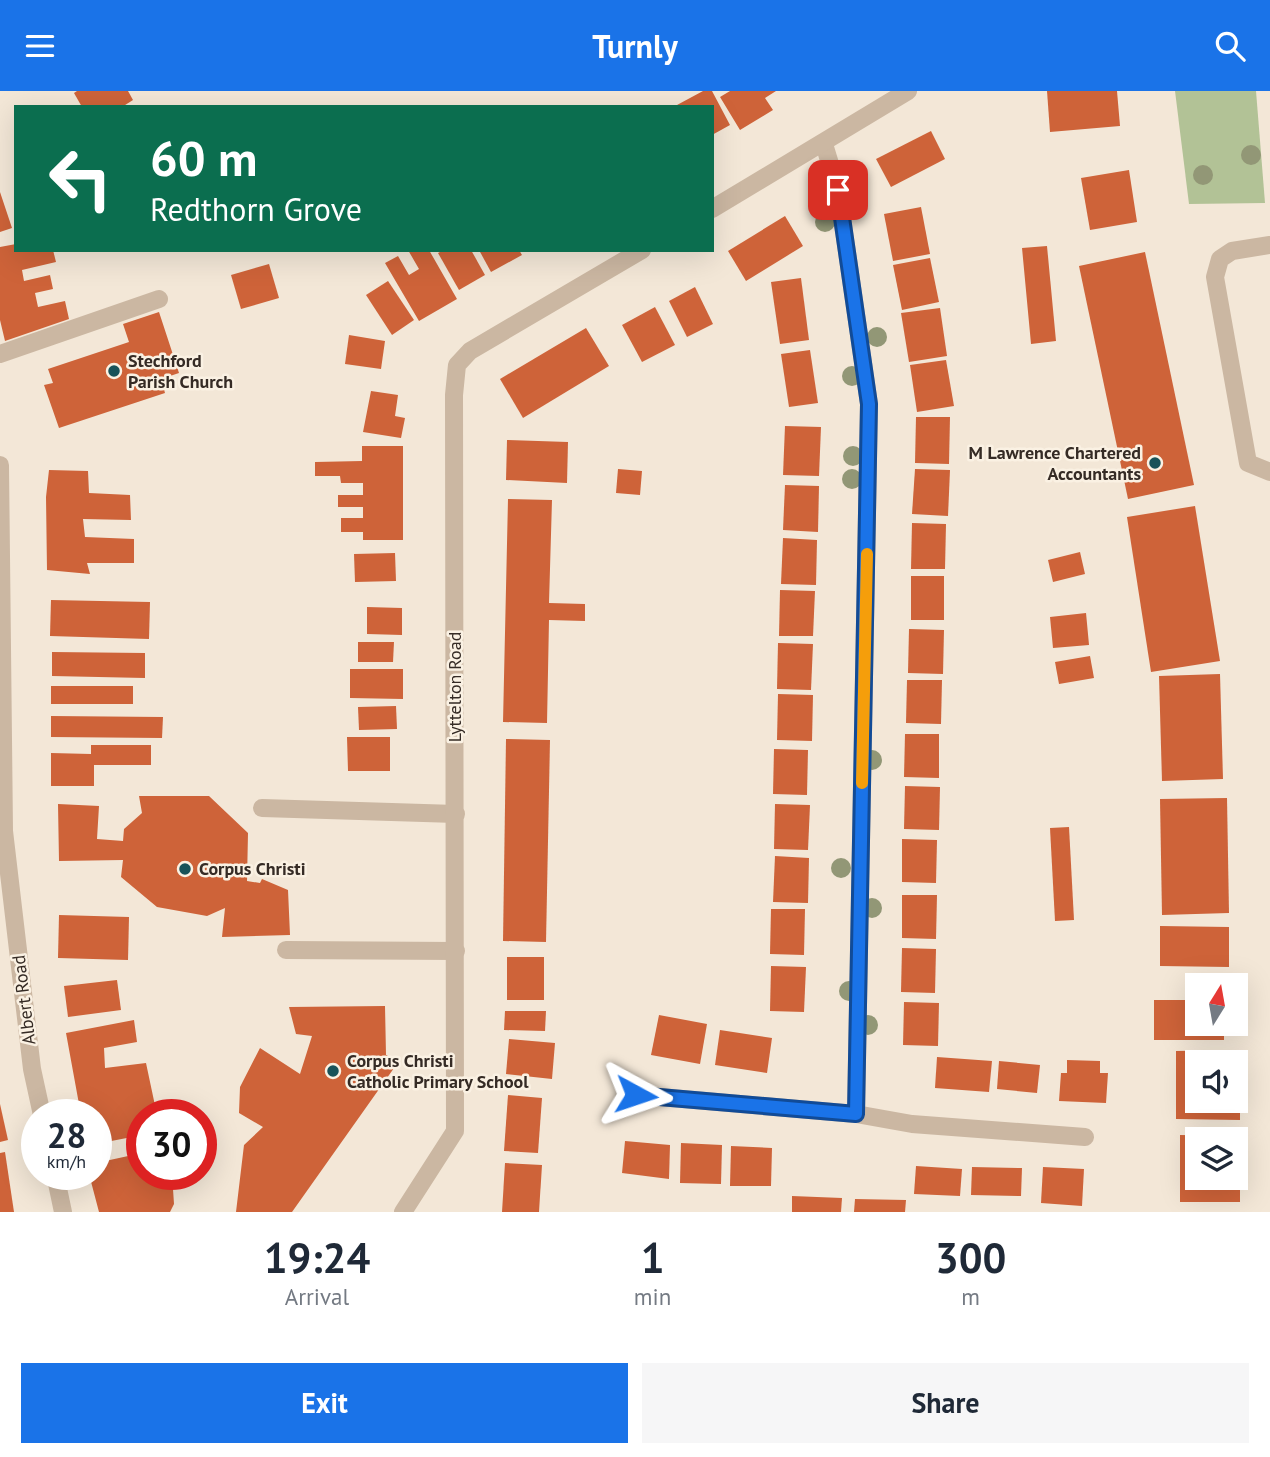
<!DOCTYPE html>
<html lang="en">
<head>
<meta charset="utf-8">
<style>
	body { margin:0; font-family:"PT Sans",sans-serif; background:#f6f6f7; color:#1f2937; height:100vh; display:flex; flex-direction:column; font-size:26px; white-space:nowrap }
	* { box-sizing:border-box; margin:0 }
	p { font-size:23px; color:#747a83 }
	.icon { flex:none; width:38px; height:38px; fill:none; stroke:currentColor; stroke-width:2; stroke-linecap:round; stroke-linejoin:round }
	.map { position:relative; height:1121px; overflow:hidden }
	.sheet { display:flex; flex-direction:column; background:#fff; flex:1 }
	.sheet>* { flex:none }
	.top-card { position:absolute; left:14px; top:14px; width:700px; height:147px; border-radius:0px; box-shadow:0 7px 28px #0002; background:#0b6e4f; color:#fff; overflow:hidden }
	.needle { width:46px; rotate:11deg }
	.fabs { position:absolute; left:1185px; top:882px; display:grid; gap:14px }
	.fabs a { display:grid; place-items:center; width:63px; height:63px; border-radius:0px; background:#fff; box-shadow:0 7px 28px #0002; font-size:35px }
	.speed { position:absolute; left:21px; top:1008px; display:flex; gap:14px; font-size:35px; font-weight:700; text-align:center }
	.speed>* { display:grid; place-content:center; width:91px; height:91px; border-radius:50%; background:#fff; box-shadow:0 7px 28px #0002; line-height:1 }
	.speed small { font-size:18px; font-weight:400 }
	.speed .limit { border:10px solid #d22; background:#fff; color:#111 }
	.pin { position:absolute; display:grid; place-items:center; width:60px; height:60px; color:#fff; margin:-30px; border-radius:14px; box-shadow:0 4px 10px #0006 }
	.me { position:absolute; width:77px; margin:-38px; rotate:95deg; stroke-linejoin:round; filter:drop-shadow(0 0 5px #0008) }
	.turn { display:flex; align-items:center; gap:24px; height:147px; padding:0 21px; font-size:32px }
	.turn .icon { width:91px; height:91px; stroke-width:2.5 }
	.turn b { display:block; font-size:49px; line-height:60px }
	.eta { display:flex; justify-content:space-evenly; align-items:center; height:119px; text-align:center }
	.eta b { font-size:42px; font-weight:700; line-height:49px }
	.button { display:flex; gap:14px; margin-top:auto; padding:14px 21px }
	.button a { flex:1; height:80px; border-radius:0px; background:#1a73e8; color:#fff; font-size:28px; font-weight:700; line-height:80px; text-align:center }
	.button a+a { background:#f6f6f7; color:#1f2937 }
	header { display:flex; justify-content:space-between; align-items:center; height:91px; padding:0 21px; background:#1a73e8; color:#fff; font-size:32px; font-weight:700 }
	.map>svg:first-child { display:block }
	.green { fill:#b2c296 }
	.building { fill:#ce6339; fill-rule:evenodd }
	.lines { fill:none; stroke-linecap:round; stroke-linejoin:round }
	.minor { stroke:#cbb7a2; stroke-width:18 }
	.tree { fill:#929776 }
	.route-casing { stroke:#114b97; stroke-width:18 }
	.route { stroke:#1a73e8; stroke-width:12 }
	.slow { stroke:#f59e0b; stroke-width:12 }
	.poi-dot { fill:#185259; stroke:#faf1e3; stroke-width:2.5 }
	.labels { text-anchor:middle; stroke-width:5; stroke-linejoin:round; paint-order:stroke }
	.poi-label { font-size:18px; font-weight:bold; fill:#352b25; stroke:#faf1e3; text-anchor:start }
	.street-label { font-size:18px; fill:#352b25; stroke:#faf1e3 }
</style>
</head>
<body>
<header><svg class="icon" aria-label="menu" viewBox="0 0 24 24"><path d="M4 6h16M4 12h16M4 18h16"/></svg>Turnly<svg class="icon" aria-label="search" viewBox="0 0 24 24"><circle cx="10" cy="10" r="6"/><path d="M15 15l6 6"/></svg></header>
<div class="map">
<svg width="1270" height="1121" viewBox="0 0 1270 1121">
	<rect width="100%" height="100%" fill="#f3e7d7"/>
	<polygon class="green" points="1175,0 1256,0 1265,112 1189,113"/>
	<g class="building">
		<polygon points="77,0 128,0 133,9 122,16 82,16 74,2"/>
		<polygon points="703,0 712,0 730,34 712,44 712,16 678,16 677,14"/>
		<polygon points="730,0 776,0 765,7 773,19 740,39 720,6"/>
		<polygon points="1047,0 1117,0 1120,35 1050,41"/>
		<polygon points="931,40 945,68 891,96 876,68"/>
		<polygon points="1129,79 1137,131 1090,139 1081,87"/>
		<polygon points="0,101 12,137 0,141"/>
		<polygon points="921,116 930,163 893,170 884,123"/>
		<polygon points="785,125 803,155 746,190 728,160"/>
		<polygon points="16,153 16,159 53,159 56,171 22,179 24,190 50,184 53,198 35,202 38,216 65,210 69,228 5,250 0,229 0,156"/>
		<polygon points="1047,155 1056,250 1031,253 1022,157"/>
		<polygon points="408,159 429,159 457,208 419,230 385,172 398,165 409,184 419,178"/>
		<polygon points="444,159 471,159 485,184 459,199 438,162"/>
		<polygon points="479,159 519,159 522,164 491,181"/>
		<polygon points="1145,161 1194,394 1128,408 1079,175"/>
		<polygon points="930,167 939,211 902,219 893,174"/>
		<polygon points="269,173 279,207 241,218 231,184"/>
		<polygon points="801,187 809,249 780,253 771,191"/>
		<polygon points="388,190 414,229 392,244 366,204"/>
		<polygon points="695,196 713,233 687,246 669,210"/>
		<polygon points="655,216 675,254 642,271 622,234"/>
		<polygon points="940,217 947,265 909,271 901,222"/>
		<polygon points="159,221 179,282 161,288 165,302 59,337 44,294 53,292 48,278 129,251 123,233"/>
		<polygon points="586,237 609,275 523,327 500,288"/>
		<polygon points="349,244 385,250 381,278 345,273"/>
		<polygon points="810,259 818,312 789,316 781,263"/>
		<polygon points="946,269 954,315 917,321 910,274"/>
		<polygon points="371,300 398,304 395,325 405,327 401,347 363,341"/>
		<polygon points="916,326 950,326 949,373 915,372"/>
		<polygon points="785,335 821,336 819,385 783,384"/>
		<polygon points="507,349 568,351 567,392 506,389"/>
		<polygon points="362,355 403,355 403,449 363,449 363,441 341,441 341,427 363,427 363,416 338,416 338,404 363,404 363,392 341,392 340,385 315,385 315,371 362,370"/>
		<polygon points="618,378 642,380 640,404 616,402"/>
		<polygon points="915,378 950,379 948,425 912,423"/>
		<polygon points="49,379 88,380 89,402 130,404 131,429 83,428 85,446 134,448 134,472 87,472 90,483 47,479 46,406"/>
		<polygon points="785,394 819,395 818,441 783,439"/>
		<polygon points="508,408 552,409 549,512 585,513 585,530 549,529 547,632 503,631"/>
		<polygon points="1195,415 1220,570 1151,581 1127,426"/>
		<polygon points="912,432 946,433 945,478 911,478"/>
		<polygon points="783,447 817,449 816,494 781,493"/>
		<polygon points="1080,461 1085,483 1053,491 1048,469"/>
		<polygon points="395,462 396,490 355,491 354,463"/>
		<rect x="911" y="485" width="33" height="44"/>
		<polygon points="780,499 815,500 813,545 779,545"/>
		<polygon points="51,509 150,511 149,548 50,545"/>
		<polygon points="367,516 402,517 402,544 367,543"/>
		<polygon points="1086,522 1089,554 1053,557 1050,526"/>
		<polygon points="909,538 944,539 943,583 908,582"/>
		<polygon points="358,551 394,551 393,571 358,571"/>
		<polygon points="778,552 813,553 811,599 777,598"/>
		<polygon points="52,561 145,562 145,587 52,585"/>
		<polygon points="1090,565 1094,587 1059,593 1055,571"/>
		<polygon points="350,578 403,578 403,608 350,607"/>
		<polygon points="1220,583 1223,688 1162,690 1159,585"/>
		<polygon points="907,589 942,589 941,633 906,632"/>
		<rect x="51" y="595" width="82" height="18"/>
		<polygon points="778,603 813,604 812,650 777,649"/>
		<polygon points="396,615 397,638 359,639 358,616"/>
		<polygon points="51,625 163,626 162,647 51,646"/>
		<polygon points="905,643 939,643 939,687 904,686"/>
		<polygon points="347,646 390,646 390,680 348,680"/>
		<polygon points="506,648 550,649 546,851 503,850"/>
		<polygon points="91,654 151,654 151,674 94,674 94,695 51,695 51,662 91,663"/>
		<polygon points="774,658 808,659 807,704 773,703"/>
		<polygon points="905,695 940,696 939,739 904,738"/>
		<polygon points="139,705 209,705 248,742 247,790 260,792 262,788 288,799 290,844 222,846 225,817 207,825 157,816 121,786 123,769 59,770 58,713 99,715 97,748 123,750 124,738 142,722"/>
		<polygon points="1227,707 1229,822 1162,824 1160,708"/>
		<polygon points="775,713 810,714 808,759 774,758"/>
		<polygon points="1069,736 1074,829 1055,830 1050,737"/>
		<polygon points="902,748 937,749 936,792 902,791"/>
		<polygon points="775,765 809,767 808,812 773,811"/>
		<polygon points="902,804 937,804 936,848 902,847"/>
		<polygon points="771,818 805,818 804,864 770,863"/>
		<polygon points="59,824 129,826 128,869 58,867"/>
		<polygon points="1160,835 1229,836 1229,876 1160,875"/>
		<polygon points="902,857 936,858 935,902 901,901"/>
		<rect x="507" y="866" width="37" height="43"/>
		<polygon points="771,875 806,876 804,921 770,920"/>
		<polygon points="117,889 121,919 68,926 64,895"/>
		<polygon points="1154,909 1197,909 1197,933 1224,933 1224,949 1154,949"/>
		<polygon points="904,911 939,912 938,955 903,954"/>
		<polygon points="385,915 386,964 399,970 292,1121 236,1121 244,1054 263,1036 239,1022 240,996 260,957 300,983 312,945 296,943 289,916"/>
		<polygon points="505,920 546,920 545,940 504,939"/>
		<polygon points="659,924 707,933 700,973 651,964"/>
		<polygon points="134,929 137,951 104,957 105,977 146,972 157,1024 142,1024 142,1044 96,1053 96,1024 81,1024 66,942"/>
		<polygon points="720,939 772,947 767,982 715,974"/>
		<polygon points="509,948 555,952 552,988 506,983"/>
		<path d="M1240,959V1029L1176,1028V960ZM1197,971H1236V1010H1197Z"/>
		<polygon points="937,966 992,970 989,1001 935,997"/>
		<polygon points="1067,969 1100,970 1100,982 1108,982 1106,1012 1059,1010 1061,982 1067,982"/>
		<polygon points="999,970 1040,974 1037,1002 997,998"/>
		<polygon points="508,1004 542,1007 538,1062 504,1060"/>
		<polygon points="0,1013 8,1049 0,1051"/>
		<path d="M1180,1044L1240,1045V1111H1180ZM1197,1048H1236V1087H1197Z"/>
		<polygon points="625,1050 670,1054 669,1088 622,1082"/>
		<polygon points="681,1052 722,1054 721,1093 680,1092"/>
		<polygon points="731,1055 772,1057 771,1095 730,1095"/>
		<polygon points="5,1061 14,1121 0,1121 0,1062"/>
		<polygon points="142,1062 142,1083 172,1083 174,1113 170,1121 99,1121 89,1083 96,1083 96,1072"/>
		<polygon points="505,1072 542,1074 539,1121 502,1121"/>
		<polygon points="916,1075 962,1078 960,1105 914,1103"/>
		<polygon points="972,1076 1022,1077 1021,1105 971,1104"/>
		<polygon points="1043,1076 1084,1078 1082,1115 1041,1112"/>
		<polygon points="792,1105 842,1107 841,1121 792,1121"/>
		<polygon points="855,1108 906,1109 905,1121 854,1121"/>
	</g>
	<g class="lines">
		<g class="minor">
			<polyline points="824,53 838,99 869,313 856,1023"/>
			<polyline points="712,118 908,0"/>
			<polyline points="1270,154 1232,160 1220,168 1215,186 1248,372 1270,381"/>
			<polyline points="0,263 159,208"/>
			<polyline points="0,374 4,740 32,978 42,1024"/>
			<polyline points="262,717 456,723"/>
			<polyline points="286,859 456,860"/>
			<polyline points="636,1004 856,1023 912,1033 1085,1046"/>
			<polyline points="55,1083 63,1121"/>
			<polyline points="403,1121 455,1040 454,304 457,274 470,260 642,159"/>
		</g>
	</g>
	<g class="tree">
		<circle cx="1251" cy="64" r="10"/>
		<circle cx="1203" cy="84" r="10"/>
		<circle cx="825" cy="131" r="10"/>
		<circle cx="877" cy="246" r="10"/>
		<circle cx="852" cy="285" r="10"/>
		<circle cx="853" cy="365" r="10"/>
		<circle cx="852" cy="388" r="10"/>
		<circle cx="872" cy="669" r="10"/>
		<circle cx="841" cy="777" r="10"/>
		<circle cx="872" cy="817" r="10"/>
		<circle cx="849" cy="900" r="10"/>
		<circle cx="868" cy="934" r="10"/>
	</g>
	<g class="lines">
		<g class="route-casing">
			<polyline id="route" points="636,1004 856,1023 869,313 838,99"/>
		</g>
		<use href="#route" class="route"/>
		<polyline class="slow" points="862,692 867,463"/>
	</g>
	<g class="poi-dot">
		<circle cx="114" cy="280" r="7"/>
		<circle cx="1155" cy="372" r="7"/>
		<circle cx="185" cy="778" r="7"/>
		<circle cx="333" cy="980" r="7"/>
	</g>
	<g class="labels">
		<g class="poi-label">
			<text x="128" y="276">Stechford<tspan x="128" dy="21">Parish Church</tspan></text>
			<text x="1141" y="368" text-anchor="end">M Lawrence Chartered<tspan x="1141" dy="21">Accountants</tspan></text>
			<text x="199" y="784">Corpus Christi</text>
			<text x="347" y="976">Corpus Christi<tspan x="347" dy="21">Catholic Primary School</tspan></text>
		</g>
		<g class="street-label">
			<text transform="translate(455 596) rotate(-90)" y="6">Lyttelton Road</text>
			<text transform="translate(24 909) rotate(-97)" y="6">Albert Road</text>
		</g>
	</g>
</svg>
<div class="fabs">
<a><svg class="needle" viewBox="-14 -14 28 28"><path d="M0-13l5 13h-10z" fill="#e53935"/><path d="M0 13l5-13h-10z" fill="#747a83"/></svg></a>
<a><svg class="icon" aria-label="sound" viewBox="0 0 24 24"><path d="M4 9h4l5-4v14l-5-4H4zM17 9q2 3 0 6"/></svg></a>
<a><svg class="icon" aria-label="layers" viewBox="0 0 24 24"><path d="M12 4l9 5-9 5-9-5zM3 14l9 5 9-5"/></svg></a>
</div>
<div class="speed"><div>28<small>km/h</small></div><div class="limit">30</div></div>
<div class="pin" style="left:838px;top:99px;background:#d93025"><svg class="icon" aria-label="arrive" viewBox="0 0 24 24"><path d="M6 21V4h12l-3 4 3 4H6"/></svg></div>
<svg class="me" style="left:636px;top:1004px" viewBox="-20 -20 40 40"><path d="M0-17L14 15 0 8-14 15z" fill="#1a73e8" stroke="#fff" stroke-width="4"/></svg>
<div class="top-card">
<div class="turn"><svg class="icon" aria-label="left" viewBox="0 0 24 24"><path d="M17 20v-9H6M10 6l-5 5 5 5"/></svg><div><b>60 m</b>Redthorn Grove</div></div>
</div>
</div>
<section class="sheet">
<div class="eta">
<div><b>19:24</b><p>Arrival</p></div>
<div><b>1</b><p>min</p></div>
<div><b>300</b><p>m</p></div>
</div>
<div class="button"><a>Exit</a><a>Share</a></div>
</section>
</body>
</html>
